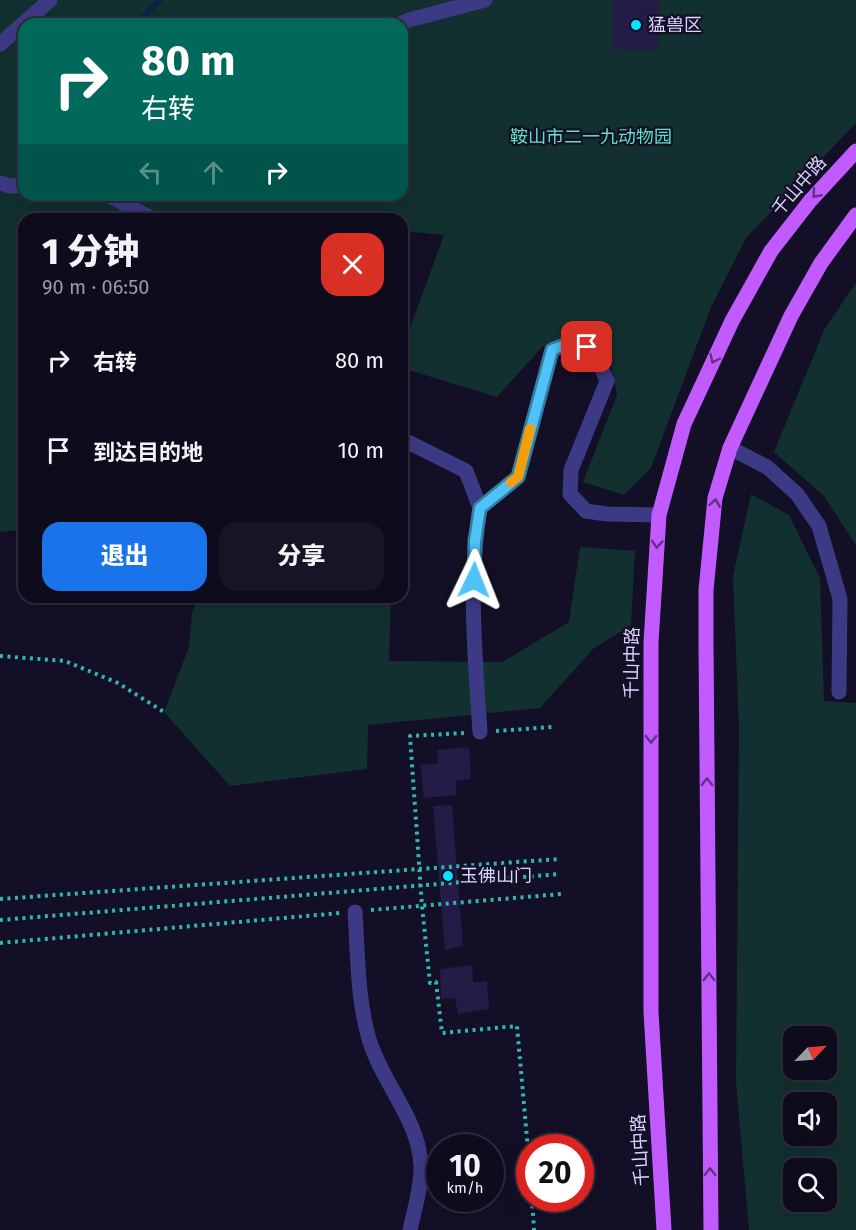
<!DOCTYPE html>
<html lang="zh">
<head>
<meta charset="utf-8">
<style>
	body { margin:0; font-family:"Fira Sans","Noto Sans SC",sans-serif; background:#171425; color:#f1f3f6; height:100vh; display:flex; flex-direction:column; font-size:22px; white-space:nowrap }
	* { box-sizing:border-box; margin:0 }
	p { font-size:20px; color:#9b9ba3 }
	.icon { flex:none; width:33px; height:33px; fill:none; stroke:currentColor; stroke-width:2; stroke-linecap:round; stroke-linejoin:round }
	.map { position:relative; flex:1; overflow:hidden }
	.drawer { position:absolute; left:18px; top:213px; width:390px; height:390px; display:flex; flex-direction:column; background:#0e0b1c; border-radius:18px; box-shadow:0 6px 24px #0002,0 0 0 2px #2e2b3b }
	.drawer>* { flex:none }
	.banner { position:absolute; left:18px; top:18px; width:390px; height:183px; border-radius:18px; box-shadow:0 6px 24px #0002,0 0 0 2px #2e2b3b; background:#00695c; color:#fff; overflow:hidden }
	.needle { width:39px; rotate:65deg }
	.tools { position:absolute; left:783px; top:1026px; display:grid; gap:12px }
	.tools a { display:grid; place-items:center; width:54px; height:54px; border-radius:12px; background:#0e0b1c; box-shadow:0 6px 24px #0002,0 0 0 2px #2e2b3b; font-size:30px }
	.speed { position:absolute; left:426px; top:1134px; display:flex; gap:12px; font-size:30px; font-weight:700; text-align:center }
	.speed>* { display:grid; place-content:center; width:78px; height:78px; border-radius:50%; background:#0e0b1c; box-shadow:0 6px 24px #0002,0 0 0 2px #2e2b3b; line-height:1 }
	.speed small { font-size:15px; font-weight:400 }
	.speed .limit { border:9px solid #d22; background:#fff; color:#111 }
	.pin { position:absolute; display:grid; place-items:center; width:51px; height:51px; color:#fff; margin:-26px; border-radius:12px; box-shadow:0 3px 9px #0006 }
	.me { position:absolute; width:66px; margin:-33px; rotate:2deg; stroke-linejoin:round; filter:drop-shadow(0 0 4px #0008) }
	.turn { display:flex; align-items:center; gap:21px; height:126px; padding:0 24px; font-size:27px }
	.turn .icon { width:78px; height:78px; stroke-width:2.5 }
	.turn b { display:block; font-size:42px; line-height:51px }
	.lanes { display:flex; align-items:center; height:57px; padding:0 24px; background:#0003; justify-content:center; gap:30px; direction:ltr }
	.lanes .off { opacity:.35 }
	.round { display:grid; place-items:center; flex:none; width:63px; height:63px; border-radius:18px; background:#171425 }
	.overview { display:flex; align-items:center; justify-content:space-between; height:102px; padding:0 24px }
	h1 { font-size:36px; font-weight:800; line-height:45px }
	.cta { display:flex; gap:12px; margin-top:auto; padding:12px 24px }
	.cta a { flex:1; height:69px; border-radius:18px; background:#1a73e8; color:#fff; font-size:24px; font-weight:800; line-height:69px; text-align:center }
	.cta a+a { background:#171425; color:#f1f3f6 }
	ul { padding:0; list-style:none }
	li { display:flex; align-items:center; gap:18px; height:90px; padding:0 24px }
	li div { flex:1 }
	li b { display:block; font-size:22px }
	li em { font-style:normal }
	.map>svg:first-child { display:block }
	.green { fill:#12302f; fill-rule:evenodd }
	.lines { fill:none; stroke-linecap:round; stroke-linejoin:round }
	.stream { stroke:#0c2248; stroke-width:6 }
	.building { fill:#241b47 }
	.path { stroke:#2fb8b0; stroke-width:4; stroke-dasharray:3 4.5; stroke-linecap:butt }
	.minor { stroke:#3d3a85; stroke-width:15 }
	.major { stroke:#c25bff; stroke-width:15 }
	.oneway { stroke:#623188 }
	.route-casing { stroke:#337fa1; stroke-width:15 }
	.route { stroke:#4fc3f7; stroke-width:10 }
	.slow { stroke:#f59e0b; stroke-width:10 }
	.poi-dot { fill:#00e5ff; stroke:#130f26; stroke-width:2 }
	.labels { text-anchor:middle; stroke-width:4.5; stroke-linejoin:round; paint-order:stroke }
	.poi-label { font-size:18px; fill:#d9d4ff; stroke:#130f26; text-anchor:start }
	.park-label { font-size:18px; fill:#5fe0c0; stroke:#130f26 }
	.street-label { font-size:18px; fill:#d9d4ff; stroke:#130f26 }
</style>
</head>
<body>
<div class="map">
<svg width="856" height="1230" viewBox="0 0 856 1230">
	<rect width="100%" height="100%" fill="#130f26"/>
	<g class="green">
		<path d="M0,0H856V123L746,238L711,307L651,468L624,495L583,482L617,395L610,361L543,346L497,397L402,368V350L444,235L402,231V219H24V530L0,532ZM24,24H402V195H24Z"/>
		<polygon points="856,283 856,545 824,496 774,452 825,328"/>
		<path d="M751,494L789,515L820,578L824,701L856,703V1230H749L736,1082L739,728L733,576ZM826,1036V1070H794V1036ZM826,1102V1136H794V1102ZM826,1168V1202H794V1168Z"/>
		<polygon points="580,547 635,551 631,625 593,649 540,708 368,725 367,769 230,786 164,712 189,647 192,612 199,597 391,597 389,661 502,662 569,622"/>
	</g>
	<g class="lines">
		<polyline class="stream" points="137,24 160,0"/>
	</g>
	<g class="building">
		<polygon points="613,0 659,0 659,50 613,49"/>
		<polygon points="469,747 471,779 456,781 456,795 424,798 420,765 438,763 437,750"/>
		<polygon points="452,805 463,946 445,950 433,806"/>
		<polygon points="472,965 473,982 487,981 489,1009 458,1014 455,998 441,999 440,969"/>
	</g>
	<g class="lines">
		<g class="path">
			<polyline points="0,656 65,661 118,683 164,712"/>
			<polyline points="496,731 552,727"/>
			<polyline points="464,733 410,736 422,906 430,983 436,982 442,1033 517,1026 530,1172"/>
			<polyline points="0,899 559,859"/>
			<polyline points="371,910 562,894"/>
			<polyline points="0,920 560,874"/>
			<polyline points="0,943 340,913"/>
			<polyline points="532,1198 534,1230"/>
		</g>
		<g class="minor">
			<polyline points="400,24 409,20 485,0"/>
			<polyline points="0,44 50,0"/>
			<polyline points="0,183 10,186 24,185"/>
			<polyline points="108,195 153,219"/>
			<polyline points="402,439 466,471 480,508"/>
			<polyline points="730,448 767,467 797,494 819,526 840,599 839,692"/>
			<path d="M480,732C475,657 468,582 480,508L518,477L552,350C557,348 565,343 571,343C591,344 600,364 607,381L571,470L570,494L586,511L607,514L659,515"/>
			<path d="M355,912C358,954 357,998 369,1039C382,1083 419,1119 421,1166C422,1185 414,1211 410,1230"/>
		</g>
		<g class="major">
			<polyline points="664,1230 651,1012 651,642 659,515 684,424 732,321 771,251 810,201 856,151"/>
			<polyline points="711,1230 706,643 706,590 715,498 730,448 791,316 821,263 856,215"/>
		</g>
	</g>
	<defs><path id="oneway-chevron" d="M-2-3.5L2.5 0L-2 3.5" fill="none" stroke-width="1.6" stroke-linecap="round" stroke-linejoin="round" transform="scale(1.5)"/></defs>
	<g class="oneway">
		<use href="#oneway-chevron" transform="translate(816 194) rotate(132)"/>
		<use href="#oneway-chevron" transform="translate(714 359) rotate(115)"/>
		<use href="#oneway-chevron" transform="translate(715 503) rotate(-82)"/>
		<use href="#oneway-chevron" transform="translate(657 544) rotate(94)"/>
		<use href="#oneway-chevron" transform="translate(651 739) rotate(90)"/>
		<use href="#oneway-chevron" transform="translate(707 782) rotate(-90)"/>
		<use href="#oneway-chevron" transform="translate(709 977) rotate(-90)"/>
		<use href="#oneway-chevron" transform="translate(710 1172) rotate(-90)"/>
	</g>
	<g class="lines">
		<g class="route-casing">
			<polyline id="route" points="474,580 475,541 480,508 518,477 552,350 569,343 587,347"/>
		</g>
		<use href="#route" class="route"/>
		<polyline class="slow" points="511,482 518,477 530,429"/>
	</g>
	<g class="poi-dot">
		<circle cx="636" cy="25" r="6"/>
		<circle cx="448" cy="876" r="6"/>
	</g>
	<g class="labels">
		<g class="poi-label">
			<text x="648" y="31">猛兽区</text>
			<text x="460" y="882">玉佛山门</text>
		</g>
		<g class="park-label">
			<text x="591" y="143">鞍山市二一九动物园</text>
		</g>
		<g class="street-label">
			<text transform="translate(799 186) rotate(-49)" y="6">千山中路</text>
			<text transform="translate(632 663) rotate(-89)" y="6">千山中路</text>
			<text transform="translate(640 1150) rotate(-93)" y="6">千山中路</text>
		</g>
	</g>
</svg>
<div class="tools">
<a><svg class="needle" viewBox="-14 -14 28 28"><path d="M0-13l5 13h-10z" fill="#e53935"/><path d="M0 13l5-13h-10z" fill="#9b9ba3"/></svg></a>
<a><svg class="icon" aria-label="sound" viewBox="0 0 24 24"><path d="M4 9h4l5-4v14l-5-4H4zM17 9q2 3 0 6"/></svg></a>
<a><svg class="icon" aria-label="search" viewBox="0 0 24 24"><circle cx="10" cy="10" r="6"/><path d="M15 15l6 6"/></svg></a>
</div>
<div class="speed"><div>10<small>km/h</small></div><div class="limit">20</div></div>
<div class="pin" style="left:587px;top:347px;background:#d93025"><svg class="icon" aria-label="arrive" viewBox="0 0 24 24"><path d="M6 21V4h12l-3 4 3 4H6"/></svg></div>
<svg class="me" style="left:474px;top:580px" viewBox="-20 -20 40 40"><path d="M0-17L14 15 0 8-14 15z" fill="#4fc3f7" stroke="#fff" stroke-width="4"/></svg>
<div class="banner">
<div class="turn"><svg class="icon" aria-label="right" viewBox="0 0 24 24"><path d="M7 20v-9h11M14 6l5 5-5 5"/></svg><div><b>80 m</b>右转</div></div>
<div class="lanes"><svg class="icon off" aria-label="left" viewBox="0 0 24 24"><path d="M17 20v-9H6M10 6l-5 5 5 5"/></svg><svg class="icon off" aria-label="ahead" viewBox="0 0 24 24"><path d="M12 20V5M6 11l6-6 6 6"/></svg><svg class="icon" aria-label="right" viewBox="0 0 24 24"><path d="M7 20v-9h11M14 6l5 5-5 5"/></svg></div>
</div>
<section class="drawer">
<div class="overview"><div><h1>1 分钟</h1><p>90 m · 06:50</p></div><a class="round" style="background:#d93025;color:#fff"><svg class="icon" aria-label="close" viewBox="0 0 24 24"><path d="M6 6l12 12M18 6L6 18"/></svg></a></div>
<ul>
<li><svg class="icon" aria-label="right" viewBox="0 0 24 24"><path d="M7 20v-9h11M14 6l5 5-5 5"/></svg><div><b>右转</b></div><em>80 m</em></li>
<li><svg class="icon" aria-label="arrive" viewBox="0 0 24 24"><path d="M6 21V4h12l-3 4 3 4H6"/></svg><div><b>到达目的地</b></div><em>10 m</em></li>
</ul>
<div class="cta"><a>退出</a><a>分享</a></div>
</section>
</div>
</body>
</html>
